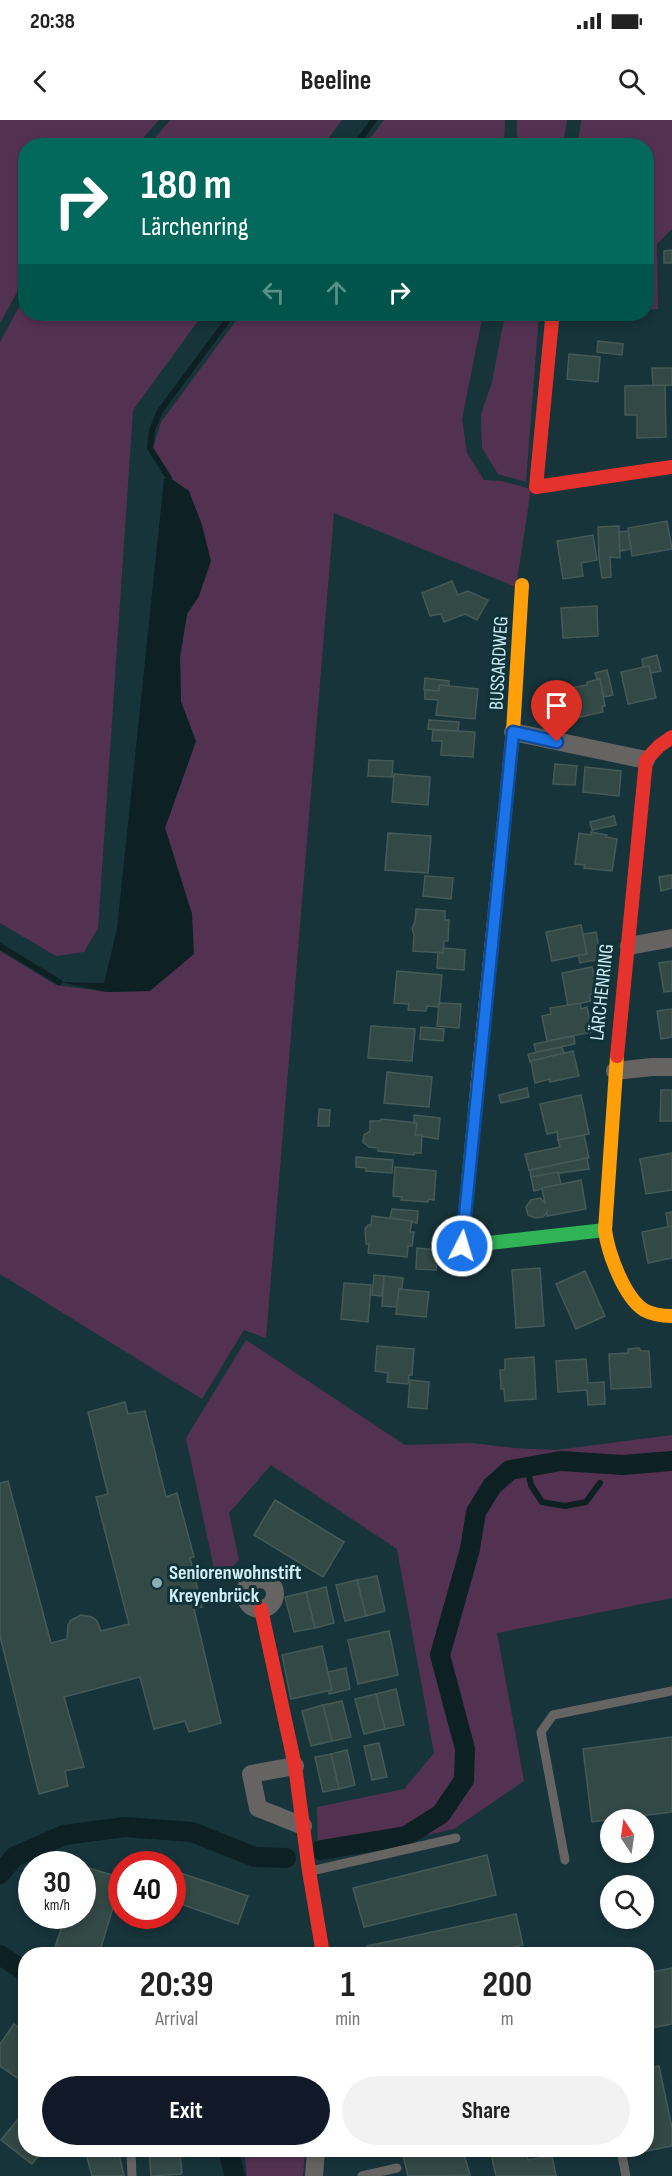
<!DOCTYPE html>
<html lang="en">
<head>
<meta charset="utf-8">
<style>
	body { margin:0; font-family:"Sofia Sans Condensed",sans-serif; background:#f2f2f2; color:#222; height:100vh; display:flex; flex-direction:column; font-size:22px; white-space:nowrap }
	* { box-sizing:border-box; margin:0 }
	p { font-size:20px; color:#767676 }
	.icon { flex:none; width:33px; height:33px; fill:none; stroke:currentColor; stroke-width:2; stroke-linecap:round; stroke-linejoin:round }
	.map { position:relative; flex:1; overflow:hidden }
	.sheet { position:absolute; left:18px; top:1827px; width:636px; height:210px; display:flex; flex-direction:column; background:#fff; border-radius:24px; box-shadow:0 3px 9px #0003 }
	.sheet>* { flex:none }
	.guide { position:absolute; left:18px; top:18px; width:636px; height:183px; border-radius:24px; box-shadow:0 3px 9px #0003; background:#00695c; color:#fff; overflow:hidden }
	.needle { width:39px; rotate:347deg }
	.fabs { position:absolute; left:600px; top:1689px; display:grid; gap:12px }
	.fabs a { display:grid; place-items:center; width:54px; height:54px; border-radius:50%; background:#fff; box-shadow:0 3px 9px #0003; font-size:30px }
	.speed { position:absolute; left:18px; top:1731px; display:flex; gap:12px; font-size:30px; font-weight:700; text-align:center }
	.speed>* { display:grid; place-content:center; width:78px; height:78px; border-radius:50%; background:#fff; box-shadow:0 3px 9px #0003; line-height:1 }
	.speed small { font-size:15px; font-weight:400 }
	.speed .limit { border:9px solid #d22; background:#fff; color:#111 }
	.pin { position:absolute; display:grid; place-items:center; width:51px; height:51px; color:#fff; margin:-62px -26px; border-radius:50% 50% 50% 0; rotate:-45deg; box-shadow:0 0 6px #0007 }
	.pin .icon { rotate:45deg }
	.me { position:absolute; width:66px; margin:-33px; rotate:5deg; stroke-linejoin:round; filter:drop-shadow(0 0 4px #0008) }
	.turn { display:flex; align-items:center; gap:21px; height:126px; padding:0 24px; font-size:27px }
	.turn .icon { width:78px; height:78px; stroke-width:2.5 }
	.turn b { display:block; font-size:42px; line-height:51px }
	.lanes { display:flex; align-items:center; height:57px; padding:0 24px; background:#0003; justify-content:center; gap:30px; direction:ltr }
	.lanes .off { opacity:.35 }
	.eta { display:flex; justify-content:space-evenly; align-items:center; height:102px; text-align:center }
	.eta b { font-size:36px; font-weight:700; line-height:42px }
	.cta { display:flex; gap:12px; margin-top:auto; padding:12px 24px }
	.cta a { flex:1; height:69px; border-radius:36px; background:#111827; color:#fff; font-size:24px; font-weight:700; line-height:69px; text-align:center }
	.cta a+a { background:#f2f2f2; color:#222 }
	.status { display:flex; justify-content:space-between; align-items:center; height:42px; padding:0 30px; background:#fff; direction:ltr }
	.status svg { height:16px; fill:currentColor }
	header { display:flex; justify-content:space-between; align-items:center; height:78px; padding:0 24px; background:#fff; font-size:27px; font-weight:700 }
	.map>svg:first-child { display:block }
	.green { fill:#533251 }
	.water { fill:#0d2024 }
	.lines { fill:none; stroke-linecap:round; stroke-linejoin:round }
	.stream { stroke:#0d2024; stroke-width:6 }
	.canal { stroke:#0d2024; stroke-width:20 }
	.building { fill:#334946; stroke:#455a57; stroke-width:1.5 }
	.lane { stroke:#666462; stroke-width:9 }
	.street { stroke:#666462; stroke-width:18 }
	.fast { stroke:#30b455; stroke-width:14 }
	.slow { stroke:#ff9f0a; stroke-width:14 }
	.jam { stroke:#e5322d; stroke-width:14 }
	.route-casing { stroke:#114b97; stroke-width:15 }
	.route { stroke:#1a73e8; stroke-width:10 }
	.poi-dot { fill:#8faeb4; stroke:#10333a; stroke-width:2 }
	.labels { text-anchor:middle; stroke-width:6; stroke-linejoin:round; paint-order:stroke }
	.street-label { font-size:20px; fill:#cfeff6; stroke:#10333a }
	.poi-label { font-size:20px; font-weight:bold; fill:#cfeff6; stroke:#10333a; text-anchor:start }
</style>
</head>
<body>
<div class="status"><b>20:38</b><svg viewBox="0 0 49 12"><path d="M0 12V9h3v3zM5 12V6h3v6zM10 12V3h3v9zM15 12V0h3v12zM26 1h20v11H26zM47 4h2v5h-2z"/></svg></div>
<header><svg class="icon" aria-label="back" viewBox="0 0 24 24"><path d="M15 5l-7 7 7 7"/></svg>Beeline<svg class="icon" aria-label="search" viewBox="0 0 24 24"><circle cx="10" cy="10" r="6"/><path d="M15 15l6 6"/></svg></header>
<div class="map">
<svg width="672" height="2056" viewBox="0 0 672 2056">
	<rect width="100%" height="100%" fill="#17343a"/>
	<g class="green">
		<polygon points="0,0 159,0 137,25 26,26 25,158 0,203"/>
		<polygon points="170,0 342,0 323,25 149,25"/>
		<polygon points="384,0 505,0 504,25 365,25"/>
		<polygon points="517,0 567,0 563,25 517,25"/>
		<polygon points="581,0 672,0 672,109 657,124 658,189 647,190 646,26 578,25"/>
		<polygon points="25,176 26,194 203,194 133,290 98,808 84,832 56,836 0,803 0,222"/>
		<polygon points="241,194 483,194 462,299 467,333 484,360 502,361 531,369 516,467 334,393 266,1218 244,1210 202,1279 0,1154 0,831 56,865 107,872 150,871 192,794 165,708 196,621 181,582 180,537 187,494 199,476 189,371 170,358 153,328 161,302"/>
		<polygon points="505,194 539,194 526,362 498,354 482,328 481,294 492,262"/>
		<polygon points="246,1220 405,1325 472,1323 514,1328 556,1330 672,1315 672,1478 497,1513 524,1661 454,1709 318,1738 317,1687 404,1669 434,1633 397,1429 271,1345 229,1393 239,1440 217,1462 186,1318"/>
		<polygon points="244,2030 305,2030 303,2056 247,2056"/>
	</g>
	<polygon class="water" points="170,358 189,371 202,405 211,441 199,476 187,494 180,537 181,582 196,621 165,708 192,794 194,834 150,871 107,872 59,862 104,863 117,809 164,359"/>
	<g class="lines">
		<g class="stream">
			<polyline points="355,26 374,0"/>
			<polyline points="169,358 150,328 152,310 160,291 232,194"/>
			<polyline points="0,826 59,862"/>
			<polyline points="527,1346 531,1365 542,1382 565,1386 586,1382 600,1363"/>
		</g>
		<g class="canal">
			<polyline points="321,1730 406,1716 441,1694 464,1660 465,1629 440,1535 470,1429 476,1392 492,1366 510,1350 561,1341 623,1345 672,1341"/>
			<polyline points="0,1754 14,1737 64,1715 125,1707 192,1712 255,1737 286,1738"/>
			<polyline points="0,1835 26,1852"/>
			<polyline points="228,2030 235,2056"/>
		</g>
	</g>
	<g class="building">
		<polygon points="672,130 672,143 664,143 664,131"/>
		<polygon points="598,221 623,224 622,235 597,232"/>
		<polygon points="569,234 600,237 598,262 567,259"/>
		<polygon points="652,248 672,248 672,265 653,266"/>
		<polygon points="665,265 666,317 637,318 637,295 625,295 625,266"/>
		<polygon points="667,401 672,429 632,436 628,408"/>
		<polygon points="619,406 620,438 610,437 611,457 602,458 599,438 598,407"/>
		<polygon points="628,411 631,429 620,431 619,412"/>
		<polygon points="593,415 597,440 581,443 583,456 563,459 557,421"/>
		<polygon points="452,461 458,475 468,471 488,480 477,500 465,494 444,502 441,494 430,496 422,473"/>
		<polygon points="597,486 598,516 563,518 561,488"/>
		<polygon points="657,535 661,551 651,553 649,546 643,547 642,539"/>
		<polygon points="649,546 656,578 628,584 621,552"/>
		<polygon points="607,550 613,575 604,577 600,559 597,559 595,553"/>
		<polygon points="425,558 449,561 449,566 439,565 439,571 424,570"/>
		<polygon points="600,559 605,586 602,586 603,592 571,599 565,569 587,565 587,562"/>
		<polygon points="439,565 478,569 475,599 436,595 438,580 425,579 425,570 439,571"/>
		<polygon points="429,600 459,602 458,611 428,609"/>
		<polygon points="433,610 475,612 473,637 441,635 442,621 432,621"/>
		<polygon points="369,640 393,641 392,657 368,656"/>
		<polygon points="555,644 577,646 575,665 553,664"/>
		<polygon points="585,647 621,651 619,676 583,672"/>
		<polygon points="394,654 430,657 428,685 392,682"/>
		<polygon points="614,696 616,705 592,710 590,702"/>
		<polygon points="591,712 607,715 606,717 617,719 612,751 584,748 585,745 575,744 579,713 591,715"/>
		<polygon points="388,713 431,716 428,753 385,750"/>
		<polygon points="672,755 672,768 661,771 659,757"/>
		<polygon points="425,756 453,758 451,779 423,776"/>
		<polygon points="416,789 445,791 445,800 449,800 448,821 444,821 443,833 413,831 414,815 412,808 415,802"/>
		<polygon points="581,805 587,834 552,841 546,812"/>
		<polygon points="596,812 601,839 580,843 578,835 587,834 583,814"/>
		<polygon points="443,828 465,830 464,850 437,848 438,832 443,833"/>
		<polygon points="672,841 672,871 664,872 659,843"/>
		<polygon points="592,847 598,873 589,875 591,881 568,886 562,853"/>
		<polygon points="397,851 442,855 439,887 427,886 426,891 408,890 409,884 394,883"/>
		<polygon points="439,883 461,884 459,908 437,906"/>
		<polygon points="580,883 581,889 587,887 592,912 547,921 542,896 551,894 550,888"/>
		<polygon points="672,889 672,917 661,919 657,891"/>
		<polygon points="371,906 415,909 412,941 368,938"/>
		<polygon points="421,907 444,909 443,921 420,919"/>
		<polygon points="574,916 575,924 536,932 534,924"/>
		<polygon points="562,927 564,933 530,942 528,934"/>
		<polygon points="573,931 579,956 550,962 550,959 535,963 531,941"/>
		<polygon points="387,952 432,957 429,987 384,983"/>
		<polygon points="527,968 529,977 501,983 499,975"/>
		<polygon points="661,970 672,970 672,1001 660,1001"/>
		<polygon points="581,975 589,1014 558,1020 557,1012 547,1014 540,984"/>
		<polygon points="319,989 330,990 329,1006 318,1006"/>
		<polygon points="414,995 440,998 438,1019 415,1015 417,1003 414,1002"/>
		<polygon points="381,999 417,1003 415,1015 422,1015 421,1033 414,1033 414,1035 378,1031 378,1028 369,1027 363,1022 364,1015 370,1011 370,1001 380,1001"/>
		<polygon points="584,1015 589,1038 529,1050 525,1034 560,1027 558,1020"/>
		<polygon points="672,1033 672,1070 646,1074 640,1039"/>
		<polygon points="356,1037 393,1040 392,1053 366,1051 366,1048 356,1047"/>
		<polygon points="587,1038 589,1049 531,1057 530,1050"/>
		<polygon points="395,1047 436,1051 434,1080 429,1079 428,1082 401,1080 402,1077 393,1076"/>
		<polygon points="558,1052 561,1064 534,1071 531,1057"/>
		<polygon points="581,1060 586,1089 547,1096 547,1092 543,1097 535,1098 528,1095 526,1087 531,1080 540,1078 545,1083 542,1068"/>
		<polygon points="392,1089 418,1091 417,1103 390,1098"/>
		<polygon points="672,1092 672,1106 668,1107 666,1093"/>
		<polygon points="372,1096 412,1101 410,1112 414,1112 412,1126 408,1126 407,1137 368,1133 369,1124 366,1124 365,1109 368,1105 371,1105"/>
		<polygon points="672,1106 672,1138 648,1143 642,1112"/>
		<polygon points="417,1128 438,1130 436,1150 416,1149"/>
		<polygon points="540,1148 544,1206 516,1208 512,1150"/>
		<polygon points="585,1151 605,1196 576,1209 556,1164"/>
		<polygon points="374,1155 384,1156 382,1176 372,1175"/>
		<polygon points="384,1156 403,1158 402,1169 399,1169 397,1187 382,1186"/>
		<polygon points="344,1163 371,1165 368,1202 341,1199"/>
		<polygon points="399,1169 429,1172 426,1197 396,1194"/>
		<polygon points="377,1226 414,1229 412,1255 409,1255 408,1264 387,1262 388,1253 375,1251"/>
		<polygon points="639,1228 641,1231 649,1231 651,1267 611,1269 609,1234 628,1233 628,1229"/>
		<polygon points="534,1237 536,1279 505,1281 504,1269 501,1269 500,1250 505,1250 505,1239"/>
		<polygon points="586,1239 588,1263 604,1262 605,1284 588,1285 587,1270 558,1272 556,1241"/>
		<polygon points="410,1260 429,1262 427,1289 408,1287"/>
		<polygon points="125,1282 128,1294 145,1291 166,1377 177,1373 194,1437 190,1438 202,1487 194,1489 221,1603 189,1612 185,1601 154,1609 140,1557 64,1577 84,1647 65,1651 68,1666 39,1674 0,1516 0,1363 8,1361 51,1523 67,1519 68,1505 71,1500 81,1495 92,1497 97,1501 101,1511 129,1504 96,1377 108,1374 88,1292"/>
		<polygon points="275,1380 344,1422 323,1457 254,1415"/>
		<polygon points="377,1456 385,1491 366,1496 357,1460"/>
		<polygon points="357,1460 366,1496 345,1501 336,1465"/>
		<polygon points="326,1467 334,1503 315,1508 306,1472"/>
		<polygon points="306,1472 315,1508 294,1512 285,1477"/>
		<polygon points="389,1511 398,1555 358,1564 348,1520"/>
		<polygon points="322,1526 332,1570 291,1579 282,1535"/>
		<polygon points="346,1548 350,1569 329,1574 329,1571 332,1570 328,1552"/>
		<polygon points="396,1569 404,1605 385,1609 376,1574"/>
		<polygon points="376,1574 385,1609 364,1614 355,1579"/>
		<polygon points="342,1581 351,1617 332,1621 323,1585"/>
		<polygon points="323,1585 332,1621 311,1626 302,1591"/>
		<polygon points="672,1617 672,1692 592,1702 583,1629"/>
		<polygon points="379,1623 387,1657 372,1660 364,1626"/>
		<polygon points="347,1630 355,1665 339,1669 331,1634"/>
		<polygon points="331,1634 339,1669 323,1672 315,1637"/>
		<polygon points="487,1735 496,1775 364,1807 353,1768"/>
		<polygon points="82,1746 122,1758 99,1834 53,1834 65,1796 82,1796"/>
		<polygon points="172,1750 248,1776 238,1804 172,1781"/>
		<polygon points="516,1794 523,1825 481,1834 369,1834 367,1826"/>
		<polygon points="672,1848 672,1904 646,1909 646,1853"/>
		<polygon points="14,1904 26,1912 26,1964 0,1946 0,1924"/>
		<polygon points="659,1946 672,2008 672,2026 637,2033 636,2030 646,2030 646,1949"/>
		<polygon points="26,1989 26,2030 43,2030 32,2044 1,2020"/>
		<polygon points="85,2030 118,2030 124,2056 92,2056"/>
		<polygon points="149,2030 180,2030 182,2054 151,2056"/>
		<polygon points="423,2030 463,2030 470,2055 408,2056 403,2035"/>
		<polygon points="490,2030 526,2030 528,2040 552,2036 556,2056 496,2056"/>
	</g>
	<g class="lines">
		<g class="lane">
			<polyline points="565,1740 541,1612 553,1595 672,1571"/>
			<polyline points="311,1751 456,1718"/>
			<polyline points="131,2030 132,2056"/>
			<polyline points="621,2030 626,2056"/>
			<polyline points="362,2056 397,2048"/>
		</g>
		<g class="street">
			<polyline points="513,612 646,640"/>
			<polyline points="629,826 672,818"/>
			<polyline points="615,951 652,947 672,947"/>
			<circle cx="260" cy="1474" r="15"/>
			<polyline points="295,1646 251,1654 258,1688 303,1706"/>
			<polyline points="314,2056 316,2030"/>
		</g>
		<polyline class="fast" points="477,970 462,1126 605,1110"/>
		<g class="slow">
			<path d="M617,936L605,1110C608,1133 624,1177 644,1190C653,1195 662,1196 672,1196"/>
			<polyline points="477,970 513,612 522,465"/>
		</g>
		<g class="jam">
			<polyline points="552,200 536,367 672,347"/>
			<polyline points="617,936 646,640 659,626 672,617"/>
			<polyline points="261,1489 295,1646 309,1751 323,1834"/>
		</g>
	</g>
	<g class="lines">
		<g class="route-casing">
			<polyline id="route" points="462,1126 513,612 557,622"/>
		</g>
		<use href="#route" class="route"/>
	</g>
	<circle class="poi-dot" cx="157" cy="1463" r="6"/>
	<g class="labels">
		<g class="street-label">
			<text transform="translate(498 543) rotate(-87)" y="7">BUSSARDWEG</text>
			<text transform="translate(601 872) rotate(-84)" y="7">LÄRCHENRING</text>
		</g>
		<g class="poi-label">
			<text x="169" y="1459">Seniorenwohnstift<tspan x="169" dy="23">Kreyenbrück</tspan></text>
		</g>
	</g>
</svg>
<div class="fabs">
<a><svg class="needle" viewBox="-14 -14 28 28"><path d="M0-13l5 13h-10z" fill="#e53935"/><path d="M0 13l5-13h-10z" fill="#767676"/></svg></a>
<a><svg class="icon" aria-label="search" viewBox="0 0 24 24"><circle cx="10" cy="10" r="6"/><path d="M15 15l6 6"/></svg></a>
</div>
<div class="speed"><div>30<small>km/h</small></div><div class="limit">40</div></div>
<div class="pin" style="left:557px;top:622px;background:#d93025"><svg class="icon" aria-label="arrive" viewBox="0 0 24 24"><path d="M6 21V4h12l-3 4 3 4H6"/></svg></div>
<svg class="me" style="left:462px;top:1126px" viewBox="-20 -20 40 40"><circle r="17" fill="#1a73e8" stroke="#fff" stroke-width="3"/><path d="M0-11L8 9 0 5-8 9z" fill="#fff"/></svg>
<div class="guide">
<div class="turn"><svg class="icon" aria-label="right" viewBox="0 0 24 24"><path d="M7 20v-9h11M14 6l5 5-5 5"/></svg><div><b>180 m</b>Lärchenring</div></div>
<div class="lanes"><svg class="icon off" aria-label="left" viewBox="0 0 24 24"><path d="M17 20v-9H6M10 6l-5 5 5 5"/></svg><svg class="icon off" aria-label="ahead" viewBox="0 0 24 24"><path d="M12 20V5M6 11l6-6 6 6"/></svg><svg class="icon" aria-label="right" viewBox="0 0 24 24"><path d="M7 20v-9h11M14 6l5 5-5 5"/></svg></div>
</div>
<section class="sheet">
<div class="eta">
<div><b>20:39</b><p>Arrival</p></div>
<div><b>1</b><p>min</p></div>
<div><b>200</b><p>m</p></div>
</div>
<div class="cta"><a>Exit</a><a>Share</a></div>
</section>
</div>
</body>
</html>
